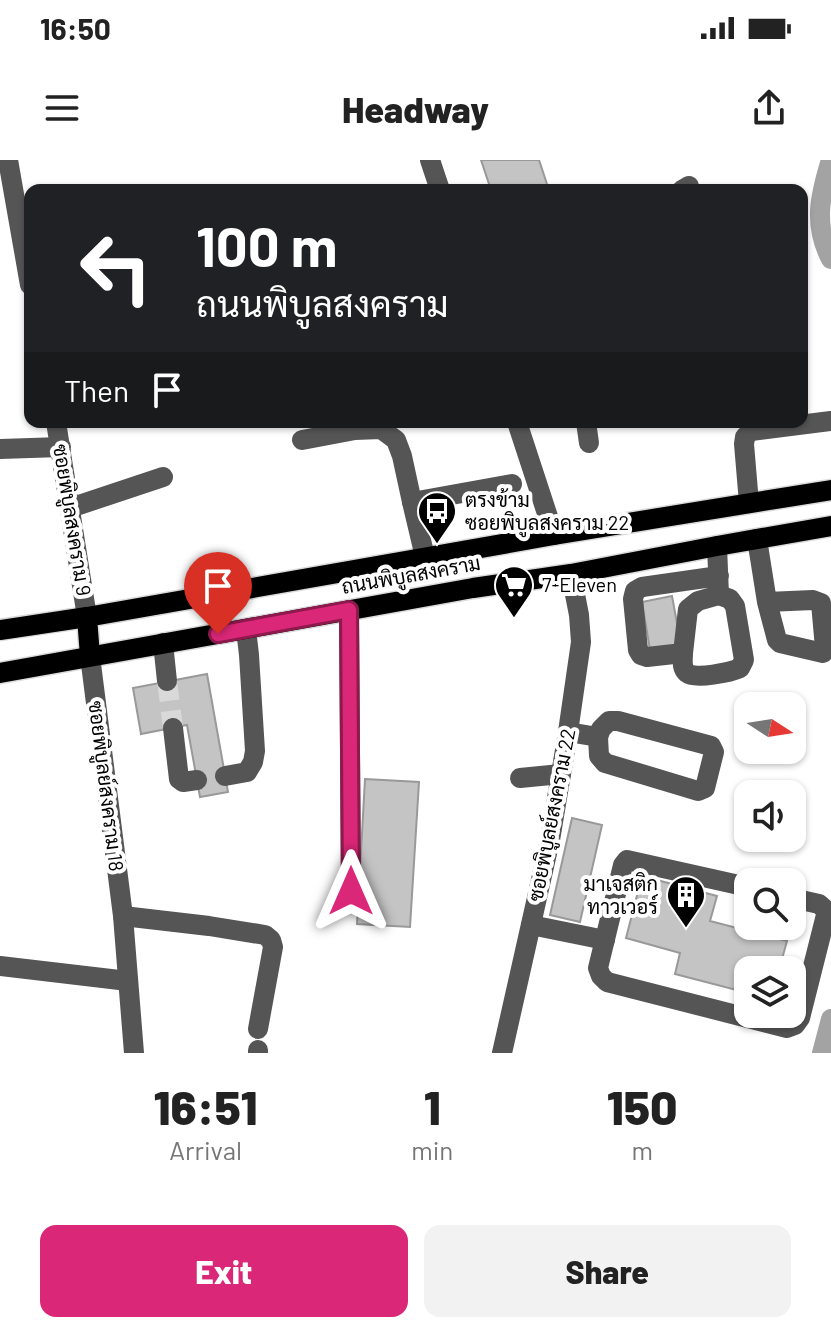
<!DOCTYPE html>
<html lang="en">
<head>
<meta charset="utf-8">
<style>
	body { margin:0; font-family:Barlow,Sarabun,sans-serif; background:#f2f2f2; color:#222; height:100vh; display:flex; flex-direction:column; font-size:30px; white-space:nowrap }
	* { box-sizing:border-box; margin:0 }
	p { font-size:26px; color:#767676 }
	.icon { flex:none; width:44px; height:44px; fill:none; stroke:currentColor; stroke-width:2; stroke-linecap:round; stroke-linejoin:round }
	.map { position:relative; height:893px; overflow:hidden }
	.panel { display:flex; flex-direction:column; background:#fff; flex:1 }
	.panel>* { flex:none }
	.top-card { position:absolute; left:24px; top:24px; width:784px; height:244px; border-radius:16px; box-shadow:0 2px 6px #0004; background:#202124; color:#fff; overflow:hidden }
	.needle { width:52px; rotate:102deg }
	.buttons { position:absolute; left:734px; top:532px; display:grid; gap:16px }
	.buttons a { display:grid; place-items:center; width:72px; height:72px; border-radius:16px; background:#fff; box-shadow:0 2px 6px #0004; font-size:40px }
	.pin { position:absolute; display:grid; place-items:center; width:68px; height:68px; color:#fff; margin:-82px -34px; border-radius:50% 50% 50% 0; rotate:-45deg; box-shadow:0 0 8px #0007 }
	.pin .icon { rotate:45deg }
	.me { position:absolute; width:88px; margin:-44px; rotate:0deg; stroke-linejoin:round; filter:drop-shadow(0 0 6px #0008) }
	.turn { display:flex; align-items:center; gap:28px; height:168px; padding:0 40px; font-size:36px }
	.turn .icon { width:104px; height:104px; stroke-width:2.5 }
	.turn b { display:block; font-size:56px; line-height:68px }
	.then { display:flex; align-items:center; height:76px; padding:0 40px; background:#0003; gap:16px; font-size:30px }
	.eta { display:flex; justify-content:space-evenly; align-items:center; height:136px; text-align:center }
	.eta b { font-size:48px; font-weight:800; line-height:56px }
	.cta { display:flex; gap:16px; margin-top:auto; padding:16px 40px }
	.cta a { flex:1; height:92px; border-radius:16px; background:#db2777; color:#fff; font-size:32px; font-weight:800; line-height:92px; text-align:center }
	.cta a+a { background:#f2f2f2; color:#222 }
	.status { display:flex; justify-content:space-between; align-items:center; height:56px; padding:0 40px; background:#fff; direction:ltr }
	.status svg { height:22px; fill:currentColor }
	header { display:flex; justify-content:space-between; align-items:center; height:104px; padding:0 40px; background:#fff; font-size:36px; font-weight:800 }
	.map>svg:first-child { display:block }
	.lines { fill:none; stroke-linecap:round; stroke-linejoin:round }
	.canal { stroke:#a3a3a3; stroke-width:20 }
	.building { fill:#c4c4c4; stroke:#999; stroke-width:2 }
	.minor-tunnel { stroke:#d9d9d9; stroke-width:20; stroke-dasharray:20 10; stroke-linecap:butt }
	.major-casing { stroke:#dbdbdb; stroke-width:23 }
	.minor { stroke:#555; stroke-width:20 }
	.major { stroke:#000; stroke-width:20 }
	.route-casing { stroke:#8e194d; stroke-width:20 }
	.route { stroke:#db2777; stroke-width:14 }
	.labels { text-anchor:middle; stroke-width:8; stroke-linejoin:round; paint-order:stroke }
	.poi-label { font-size:20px; fill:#000; stroke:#fff; text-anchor:start }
	.street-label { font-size:20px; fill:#000; stroke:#fff }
</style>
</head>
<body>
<div class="status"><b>16:50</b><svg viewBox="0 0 49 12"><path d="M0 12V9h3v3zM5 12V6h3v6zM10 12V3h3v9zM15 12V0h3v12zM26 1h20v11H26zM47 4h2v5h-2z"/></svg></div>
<header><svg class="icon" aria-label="menu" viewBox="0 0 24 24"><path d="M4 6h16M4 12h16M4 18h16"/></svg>Headway<svg class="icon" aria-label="share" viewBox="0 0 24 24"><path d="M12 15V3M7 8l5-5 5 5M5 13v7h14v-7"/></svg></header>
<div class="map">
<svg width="831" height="893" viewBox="0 0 831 893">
	<rect width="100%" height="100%" fill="#fff"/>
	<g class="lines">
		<g class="canal">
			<path d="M831,0C820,35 813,65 831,99"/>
			<polyline points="822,893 831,859"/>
		</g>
	</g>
	<g class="building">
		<polygon points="481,0 539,0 548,27 539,30 491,30"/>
		<polygon points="672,436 681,485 650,490 642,442"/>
		<polygon points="207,514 228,632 200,637 187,565 141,574 133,528"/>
		<polygon points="365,619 419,622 410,767 357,764"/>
		<polygon points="572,658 602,665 580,762 550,755"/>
		<polygon points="642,716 717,736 710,761 787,781 779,810 748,810 748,833 675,814 680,793 626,778"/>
	</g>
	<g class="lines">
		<polyline class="minor-tunnel" points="167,521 173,568"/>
		<g class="major-casing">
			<g id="major">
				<polyline points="87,457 90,496"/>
				<polyline points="0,470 87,457 554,375 831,330"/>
				<polyline points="0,513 473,428 571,414 717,386 831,366"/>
			</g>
		</g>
		<g class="minor">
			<polyline points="8,0 30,125"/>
			<polyline points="430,0 440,30"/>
			<polyline points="682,30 689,26"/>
			<polyline points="56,262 87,457"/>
			<polyline points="517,262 554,375"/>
			<polyline points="586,262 589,283"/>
			<polyline points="302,280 355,270 381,269 396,280 402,296 412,342"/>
			<polyline points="0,289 61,287"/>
			<polyline points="749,343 744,284 745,277 751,271 831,261"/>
			<polyline points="70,348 163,317"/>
			<polyline points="757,379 767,442 777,480 780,483 823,493 825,488 821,443 813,440 767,442"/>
			<polyline points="717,386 719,435 698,441 688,449 683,493 647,497 641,495 638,490 633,439 635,431 642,427 719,416"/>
			<polyline points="425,397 412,342 512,324"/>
			<polyline points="349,450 351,731"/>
			<polyline points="163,483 167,521"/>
			<path d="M683,493C683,500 681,508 687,513C695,520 731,512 740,508L744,500L735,446L730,439L719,435"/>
			<polyline points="90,496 123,756 134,893"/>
			<polyline points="173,568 179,619 183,622 197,620"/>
			<polyline points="568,572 598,577 601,569 609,561 618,561 711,586 714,592 705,628 698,631 605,603 599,596 598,577"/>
			<polyline points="225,616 247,612 253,602 255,591 249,495 246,469"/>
			<polyline points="520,618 561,614"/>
			<polyline points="748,727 627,700 623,705 598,808 601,816 607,822 787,868 795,865 800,858 827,751 819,744 792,738"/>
			<polyline points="123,756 209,766 265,775 271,780 273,787 258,869"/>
			<polyline points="531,765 605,780"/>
			<polyline points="0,806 128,821"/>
			<polyline points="258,893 258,890"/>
			<polyline points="502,893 550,680 568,572 581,482 579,455 571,414"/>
		</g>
		<use href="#major" class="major"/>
	</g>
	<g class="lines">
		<g class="route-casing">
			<polyline id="route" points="218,474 349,450 351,731"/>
		</g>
		<use href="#route" class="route"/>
	</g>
	<defs>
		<g id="bus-pin" transform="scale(2)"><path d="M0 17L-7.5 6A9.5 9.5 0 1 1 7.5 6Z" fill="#000" stroke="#fff"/><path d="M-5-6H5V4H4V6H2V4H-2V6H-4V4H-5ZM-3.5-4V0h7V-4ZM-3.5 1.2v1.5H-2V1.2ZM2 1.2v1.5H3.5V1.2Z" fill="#fff"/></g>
		<g id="supermarket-pin" transform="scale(2)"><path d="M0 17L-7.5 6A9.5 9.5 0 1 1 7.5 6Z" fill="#000" stroke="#fff"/><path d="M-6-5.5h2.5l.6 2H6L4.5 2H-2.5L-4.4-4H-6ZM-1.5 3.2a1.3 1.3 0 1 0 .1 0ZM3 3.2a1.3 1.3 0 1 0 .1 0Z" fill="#fff"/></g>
		<g id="building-pin" transform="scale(2)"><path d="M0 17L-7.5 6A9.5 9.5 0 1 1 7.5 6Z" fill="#000" stroke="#fff"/><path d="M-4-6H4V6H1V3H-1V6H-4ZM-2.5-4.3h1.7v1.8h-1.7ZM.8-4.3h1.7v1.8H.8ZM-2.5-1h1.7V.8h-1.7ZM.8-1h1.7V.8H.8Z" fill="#fff"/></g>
	</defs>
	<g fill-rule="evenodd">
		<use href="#bus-pin" x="437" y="351"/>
		<use href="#supermarket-pin" x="514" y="425"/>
		<use href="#building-pin" x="686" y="735"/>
	</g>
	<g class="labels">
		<g class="poi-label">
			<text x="465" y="347">ตรงข้าม<tspan x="465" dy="23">ซอยพิบูลสงคราม 22</tspan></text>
			<text x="542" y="432">7-Eleven</text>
			<text x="658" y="731" text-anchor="end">มาเจสติก<tspan x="658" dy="23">ทาวเวอร์</tspan></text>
		</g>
		<g class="street-label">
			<text transform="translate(72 360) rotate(81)" y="7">ซอยพิบูลสงคราม 9</text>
			<text transform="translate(411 415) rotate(-10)" y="7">ถนนพิบูลสงคราม</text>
			<text transform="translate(106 626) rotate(83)" y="7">ซอยพิบูลย์สงคราม 18</text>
			<text transform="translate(552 655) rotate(-79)" y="7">ซอยพิบูลย์สงคราม 22</text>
		</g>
	</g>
</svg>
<div class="buttons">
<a><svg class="needle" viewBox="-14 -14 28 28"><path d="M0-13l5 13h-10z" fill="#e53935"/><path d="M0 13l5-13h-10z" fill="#767676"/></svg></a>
<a><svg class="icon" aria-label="sound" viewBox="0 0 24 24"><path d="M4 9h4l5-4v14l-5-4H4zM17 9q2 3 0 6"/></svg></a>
<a><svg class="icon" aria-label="search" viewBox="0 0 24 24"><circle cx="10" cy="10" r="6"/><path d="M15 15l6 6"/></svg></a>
<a><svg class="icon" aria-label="layers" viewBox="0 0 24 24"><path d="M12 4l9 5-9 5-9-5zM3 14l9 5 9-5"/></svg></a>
</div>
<div class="pin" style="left:218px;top:474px;background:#d93025"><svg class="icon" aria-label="arrive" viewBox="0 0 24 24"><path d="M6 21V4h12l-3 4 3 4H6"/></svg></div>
<svg class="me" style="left:351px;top:731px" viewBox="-20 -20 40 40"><path d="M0-17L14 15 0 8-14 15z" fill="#db2777" stroke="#fff" stroke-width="4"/></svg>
<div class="top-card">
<div class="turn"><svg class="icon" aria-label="left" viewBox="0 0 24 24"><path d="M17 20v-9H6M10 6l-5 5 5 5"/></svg><div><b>100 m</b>ถนนพิบูลสงคราม</div></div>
<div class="then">Then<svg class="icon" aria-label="arrive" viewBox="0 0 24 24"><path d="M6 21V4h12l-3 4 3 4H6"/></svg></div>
</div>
</div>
<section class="panel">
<div class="eta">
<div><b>16:51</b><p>Arrival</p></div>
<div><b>1</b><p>min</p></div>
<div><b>150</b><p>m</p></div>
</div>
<div class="cta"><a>Exit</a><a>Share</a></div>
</section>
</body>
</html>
